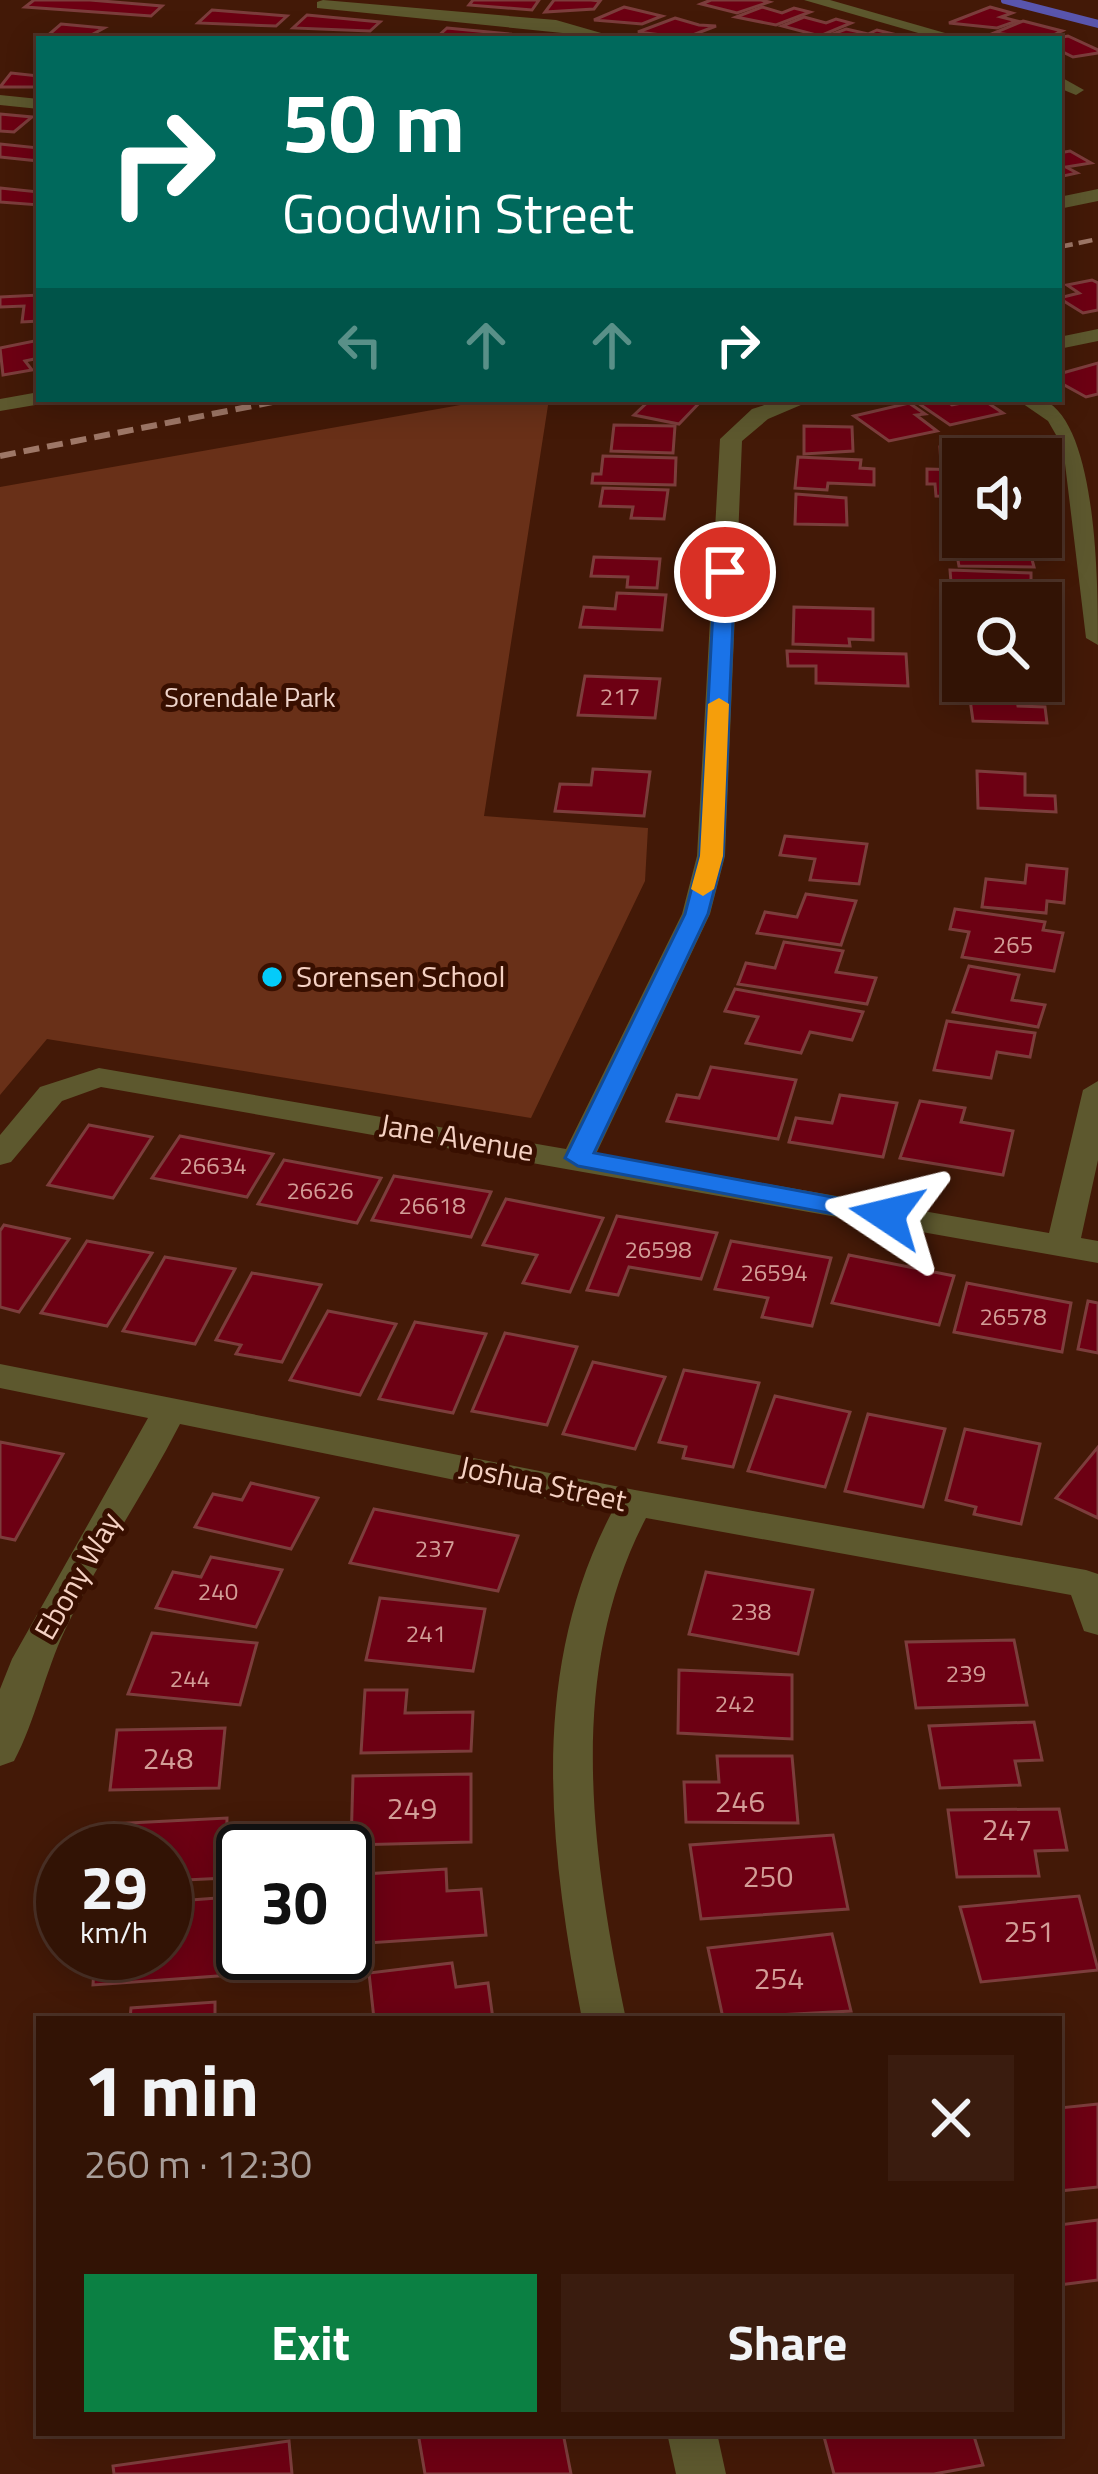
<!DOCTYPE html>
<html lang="en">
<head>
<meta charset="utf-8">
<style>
	body { margin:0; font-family:"Titillium Web",sans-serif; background:#3a1c0f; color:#f1f3f6; height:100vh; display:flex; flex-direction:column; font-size:45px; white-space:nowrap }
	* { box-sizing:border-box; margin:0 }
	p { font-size:39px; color:#a89e9a }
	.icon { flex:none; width:66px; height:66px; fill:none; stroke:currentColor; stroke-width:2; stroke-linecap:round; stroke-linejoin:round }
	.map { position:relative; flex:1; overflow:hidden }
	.drawer { position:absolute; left:36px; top:2016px; width:1026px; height:420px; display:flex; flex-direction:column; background:#321305; border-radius:0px; box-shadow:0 6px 30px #0003,0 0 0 3px #4d3227 }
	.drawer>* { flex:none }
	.guide { position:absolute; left:36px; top:36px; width:1026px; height:366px; border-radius:0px; box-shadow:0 6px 30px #0003,0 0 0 3px #4d3227; background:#00695c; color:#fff; overflow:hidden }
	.buttons { position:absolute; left:942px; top:438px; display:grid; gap:24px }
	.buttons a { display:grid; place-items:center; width:120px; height:120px; border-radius:0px; background:#321305; box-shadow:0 6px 30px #0003,0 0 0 3px #4d3227; font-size:60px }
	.speed { position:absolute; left:36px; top:1824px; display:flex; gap:24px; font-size:60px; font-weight:700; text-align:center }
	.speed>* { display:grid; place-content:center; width:156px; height:156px; border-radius:50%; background:#321305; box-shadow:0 6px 30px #0003,0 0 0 3px #4d3227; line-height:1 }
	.speed small { font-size:30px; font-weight:400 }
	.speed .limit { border:6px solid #111; border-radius:18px; background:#fff; color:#111 }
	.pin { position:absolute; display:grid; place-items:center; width:102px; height:102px; color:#fff; margin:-51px; border:6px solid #fff; border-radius:50%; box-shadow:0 3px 12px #0007 }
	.me { position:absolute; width:132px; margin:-66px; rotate:280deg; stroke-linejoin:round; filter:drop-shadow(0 0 9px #0008) }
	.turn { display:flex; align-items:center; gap:42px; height:252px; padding:0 48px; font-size:54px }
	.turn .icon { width:156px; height:156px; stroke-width:2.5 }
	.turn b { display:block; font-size:84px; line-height:102px }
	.lanes { display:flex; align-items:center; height:114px; padding:0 48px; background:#0003; justify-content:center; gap:60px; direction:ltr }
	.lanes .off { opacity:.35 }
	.round { display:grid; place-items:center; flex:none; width:126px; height:126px; border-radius:0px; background:#3a1c0f }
	.head { display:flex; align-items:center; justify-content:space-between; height:204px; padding:0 48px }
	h1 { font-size:72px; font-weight:700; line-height:90px }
	.cta { display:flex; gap:24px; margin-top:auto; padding:24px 48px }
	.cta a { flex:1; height:138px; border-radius:0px; background:#0b8043; color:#fff; font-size:48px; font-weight:700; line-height:138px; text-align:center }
	.cta a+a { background:#3a1c0f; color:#f1f3f6 }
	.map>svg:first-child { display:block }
	.green { fill:#693018 }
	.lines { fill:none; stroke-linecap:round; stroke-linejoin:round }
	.stream { stroke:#5955ad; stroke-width:8 }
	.building { fill:#6d0013; stroke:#7c3d3c; stroke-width:3 }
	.minor { fill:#5d582e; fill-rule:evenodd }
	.tertiary { fill:#5d582e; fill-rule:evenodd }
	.rail-far1 { stroke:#9e7767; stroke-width:4.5; stroke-dasharray:14 6; stroke-linecap:butt }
	.rail { stroke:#9e7767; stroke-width:6; stroke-dasharray:16 8; stroke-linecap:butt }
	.route { fill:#1a73e8; stroke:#114b97; stroke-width:3 }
	.slow { fill:#f59e0b }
	.poi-dot { fill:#04cbf9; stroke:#380f00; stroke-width:4.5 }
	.labels { text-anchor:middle; stroke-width:10; stroke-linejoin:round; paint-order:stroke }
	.number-label { font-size:24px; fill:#d39d97 }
	.far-park-label { font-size:27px; fill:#efd4ca; stroke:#380f00 }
	.poi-label { font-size:30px; fill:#f5d1c3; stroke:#380f00; text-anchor:start }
	.street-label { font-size:30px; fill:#f5d1c3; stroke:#380f00 }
	.near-number-label { font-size:30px; fill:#d39d97 }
</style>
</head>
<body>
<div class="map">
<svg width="1098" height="2474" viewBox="0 0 1098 2474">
	<rect width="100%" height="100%" fill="#431907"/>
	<polygon class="green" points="494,399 549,399 484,816 648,828 645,881 531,1118 47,1039 0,1095 0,487"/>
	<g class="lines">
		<polyline class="stream" points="1005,0 1098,24"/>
	</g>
	<g class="building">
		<polygon points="34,0 90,0 162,6 151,16 25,7"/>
		<polygon points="473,0 539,0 532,10 469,5"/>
		<polygon points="554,0 591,0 600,1 594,9 545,12"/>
		<polygon points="711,0 761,0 769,2 737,13 701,4"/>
		<polygon points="624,7 662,16 642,24 594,20"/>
		<polygon points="762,7 782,13 794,8 810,12 776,25 736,17"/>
		<polygon points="990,7 1012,13 1001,17 1017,21 997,28 949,23"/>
		<polygon points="212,10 287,16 276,26 198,23"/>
		<polygon points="307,15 380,22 370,31 293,28"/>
		<polygon points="804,17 826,23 836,19 851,23 820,36 782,26"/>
		<polygon points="675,18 699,25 716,26 685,38 638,32"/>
		<polygon points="1023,21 1062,31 1044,39 994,33"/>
		<polygon points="61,24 104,28 84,39 46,37"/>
		<polygon points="447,28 509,34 504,39 436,38"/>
		<polygon points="846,29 868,34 877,30 893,34 882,39 825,37"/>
		<polygon points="1068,36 1098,50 1098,53 1073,57 1059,50 1059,39 1051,39"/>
		<polygon points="11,73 39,76 39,87 0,87"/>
		<polygon points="0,114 32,117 14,132 0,131"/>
		<polygon points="0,144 39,148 39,161 0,157"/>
		<polygon points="1070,151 1091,163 1066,167 1077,173 1059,177 1059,153"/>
		<polygon points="0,188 39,192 39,205 0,202"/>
		<polygon points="1092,280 1098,283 1098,310 1083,313 1059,298 1079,293 1067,285"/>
		<polygon points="39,295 39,321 22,322 24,306 0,307 0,297"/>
		<polygon points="39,340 39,358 25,361 32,370 3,375 0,348"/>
		<polygon points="1098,363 1098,394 1086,397 1059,382 1059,374"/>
		<polygon points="651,399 703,399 679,424 634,415"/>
		<polygon points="944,399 952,405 982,399 1003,413 950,425 915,401"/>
		<polygon points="909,403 925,414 916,415 937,431 889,441 854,416"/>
		<polygon points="614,425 675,426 673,453 611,451"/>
		<polygon points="804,426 852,427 853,451 804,454"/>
		<polygon points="990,439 1018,440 1020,459 963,459 963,466 941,465 940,447 991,449"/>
		<polygon points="603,456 676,458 675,485 592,483 593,474 601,474"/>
		<polygon points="798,457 861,460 860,468 874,469 874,485 828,483 827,490 795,488"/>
		<polygon points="927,469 963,470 963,497 936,496 935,484 927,484"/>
		<polygon points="603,488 668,490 664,519 631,518 633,507 600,506"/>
		<polygon points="796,494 846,498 847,525 795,524"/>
		<polygon points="944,501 963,502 963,530 947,529"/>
		<polygon points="941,535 1026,537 1034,567 959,566 957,555 944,555"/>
		<polygon points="594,557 660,559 657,588 627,587 628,577 591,576"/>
		<polygon points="950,570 1031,573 1031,587 1006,586 1007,603 963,601 962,582 951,582"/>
		<polygon points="617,593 666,595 662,630 580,627 584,607 615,609"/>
		<polygon points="794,607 873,609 873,640 849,639 850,646 793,644"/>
		<polygon points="787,651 906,654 908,686 816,683 816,666 788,666"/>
		<polygon points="585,676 660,679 655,718 578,715"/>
		<polygon points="968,685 1015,687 1018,706 1045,707 1047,723 973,721"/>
		<polygon points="593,769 650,772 644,816 555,811 560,784 591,785"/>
		<polygon points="977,771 1025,774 1025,795 1055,796 1056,812 978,808"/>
		<polygon points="785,836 867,844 859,884 810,880 815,859 780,855"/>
		<polygon points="1027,865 1067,869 1064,903 1047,901 1046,913 982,907 986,879 1025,883"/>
		<polygon points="806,894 856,901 841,945 757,933 765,912 797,917"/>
		<polygon points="955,909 1045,922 1043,930 1063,933 1054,971 962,957 969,932 950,929"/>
		<polygon points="784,942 843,951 836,972 876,978 867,1004 738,984 746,963 775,968"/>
		<polygon points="969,966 1019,975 1012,1000 1045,1005 1038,1027 953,1012"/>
		<polygon points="735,989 863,1012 852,1040 810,1032 801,1053 746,1043 758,1017 725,1011"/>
		<polygon points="947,1021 1035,1033 1030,1057 997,1052 991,1078 934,1070"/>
		<polygon points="711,1067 796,1080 778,1139 667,1121 677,1095 699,1098"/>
		<polygon points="840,1095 897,1103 883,1157 789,1142 796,1118 832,1123"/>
		<polygon points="920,1101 965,1108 961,1122 1013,1131 1003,1175 900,1158"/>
		<polygon points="89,1125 152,1137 113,1198 48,1185"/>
		<polygon points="180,1136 273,1154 247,1197 152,1178"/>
		<polygon points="284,1160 381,1178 357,1223 258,1204"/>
		<polygon points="394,1176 491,1192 471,1237 372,1220"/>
		<polygon points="506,1199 603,1218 570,1292 523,1283 537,1255 483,1245"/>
		<polygon points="617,1216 717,1233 701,1279 629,1267 618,1295 587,1290"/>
		<polygon points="4,1225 69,1239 19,1312 0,1307 0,1231"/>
		<polygon points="87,1241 152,1253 107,1326 41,1313"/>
		<polygon points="731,1241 831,1258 812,1326 762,1317 768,1298 715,1289"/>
		<polygon points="849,1255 954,1276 939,1325 832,1303"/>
		<polygon points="165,1257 235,1269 195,1344 123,1331"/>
		<polygon points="252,1273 321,1285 282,1362 236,1354 241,1345 216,1340"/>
		<polygon points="967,1283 1071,1303 1062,1352 954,1332"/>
		<polygon points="1088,1301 1098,1303 1098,1353 1078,1349"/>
		<polygon points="328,1311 396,1324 360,1395 290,1380"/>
		<polygon points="415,1322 486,1334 453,1413 379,1399"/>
		<polygon points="505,1333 577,1347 547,1425 472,1411"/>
		<polygon points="593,1362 665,1377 635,1449 563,1434"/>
		<polygon points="684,1370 759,1383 733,1467 683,1458 686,1447 659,1442"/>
		<polygon points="775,1396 850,1412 825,1487 748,1471"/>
		<polygon points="868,1414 945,1429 923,1507 845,1491"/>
		<polygon points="965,1429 1040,1444 1021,1524 974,1514 976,1507 946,1500"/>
		<polygon points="0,1442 63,1454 15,1540 0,1537"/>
		<polygon points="1098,1447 1098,1518 1056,1498"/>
		<polygon points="251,1483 318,1498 291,1549 195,1527 213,1494 242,1500"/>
		<polygon points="374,1509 518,1536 498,1591 350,1563"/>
		<polygon points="211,1557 282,1570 256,1627 156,1608 173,1572 201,1577"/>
		<polygon points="706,1572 813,1590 798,1654 689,1634"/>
		<polygon points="380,1598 485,1609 473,1671 366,1660"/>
		<polygon points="152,1633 257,1643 240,1705 128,1694"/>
		<polygon points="1014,1640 1027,1705 916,1708 906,1642"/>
		<polygon points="679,1670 792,1675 792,1739 678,1733"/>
		<polygon points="365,1690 407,1690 405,1713 473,1712 471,1751 361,1753"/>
		<polygon points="1034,1722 1042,1760 1015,1761 1020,1785 940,1788 929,1726"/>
		<polygon points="225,1728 219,1788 110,1790 117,1730"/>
		<polygon points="717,1756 792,1756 798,1823 686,1822 684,1782 719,1782"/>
		<polygon points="471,1774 471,1842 351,1845 353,1776"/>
		<polygon points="1059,1809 1067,1850 1035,1851 1039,1876 957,1877 948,1810"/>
		<polygon points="227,1818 226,1878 165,1881 165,1851 109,1851 110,1824"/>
		<polygon points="833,1835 848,1909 701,1919 690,1845"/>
		<polygon points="446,1869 447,1891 481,1889 486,1935 368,1943 364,1874"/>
		<polygon points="243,1896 245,1974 93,1985 95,1953 165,1953 165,1902"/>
		<polygon points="1079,1896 1098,1970 981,1982 960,1907"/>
		<polygon points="832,1934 851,2011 723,2018 708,1948"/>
		<polygon points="452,1963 456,1987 488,1983 493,2019 374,2019 369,1973"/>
		<polygon points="215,2002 215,2019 130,2019 131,2008"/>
		<polygon points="1098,2104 1098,2187 1059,2191 1059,2108"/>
		<polygon points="1098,2220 1098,2280 1059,2285 1059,2225"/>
		<polygon points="418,2433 563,2433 571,2474 425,2474"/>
		<polygon points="823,2433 973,2433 983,2465 934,2474 834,2474"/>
		<polygon points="289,2441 292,2474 114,2474 113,2466"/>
	</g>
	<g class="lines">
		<g class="minor">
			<polygon points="323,0 556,20 622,39 317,8 317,2"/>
			<polygon points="804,0 830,0 966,39 939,39"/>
			<polygon points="1059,76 1084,90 1076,95 1059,88"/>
			<polygon points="0,95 39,99 39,109 0,105"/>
			<polygon points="1098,329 1098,341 1059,349 1059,337"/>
			<polygon points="783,399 815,399 768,419 742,441 725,856 710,914 596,1154 1049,1233 1083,1090 1098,1081 1098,1160 1081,1238 1098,1241 1098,1263 101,1087 62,1101 11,1162 0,1165 0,1135 40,1087 99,1068 566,1149 682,914 697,856 720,439 752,409"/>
			<path d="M1016,399C1025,399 1036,397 1044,400C1098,425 1098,588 1098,645L1086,638L1063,447L1048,421Z"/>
			<path d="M0,1364L635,1490L1086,1570L1098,1574V1635L1084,1631L1071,1595L646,1518C565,1673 592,1855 626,2019H582C549,1847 528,1672 612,1512L180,1424C144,1494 99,1559 65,1630C45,1672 35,1722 14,1761L0,1766V1689L12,1659L148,1418L0,1388Z"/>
			<polygon points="667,2433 717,2433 726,2474 676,2474"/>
		</g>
		<g class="tertiary">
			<polygon points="1098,189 1098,201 1059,209 1059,197"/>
			<polygon points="39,392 39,399 49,399 47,403 0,411 0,399"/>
		</g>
		<polyline class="rail-far1" points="1059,247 1098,239"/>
		<polyline class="rail" points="0,456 288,399"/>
	</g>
	<polygon class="route" points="725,566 735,572 723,856 708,914 594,1153 897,1209 901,1215 887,1224 578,1166 565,1158 685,914 700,856 715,572"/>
	<polygon class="slow" points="719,698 729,704 723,856 714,889 703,896 691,889 700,856 708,704"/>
	<circle class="poi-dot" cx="272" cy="977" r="12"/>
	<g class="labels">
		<g class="number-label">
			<text x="620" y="705">217</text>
			<text x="1013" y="953">265</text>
			<text x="213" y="1174">26634</text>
			<text x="320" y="1199">26626</text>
			<text x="432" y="1214">26618</text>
			<text x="658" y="1258">26598</text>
			<text x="774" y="1281">26594</text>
			<text x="1013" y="1325">26578</text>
			<text x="435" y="1557">237</text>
			<text x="218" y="1600">240</text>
			<text x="751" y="1620">238</text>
			<text x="426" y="1642">241</text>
			<text x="966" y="1682">239</text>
			<text x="190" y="1687">244</text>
			<text x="735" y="1712">242</text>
		</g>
		<g class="far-park-label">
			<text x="250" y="707">Sorendale Park</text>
		</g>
		<g class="poi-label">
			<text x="296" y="987">Sorensen School</text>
		</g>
		<g class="street-label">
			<text transform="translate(457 1138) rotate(10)" y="10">Jane Avenue</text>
			<text transform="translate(543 1484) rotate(12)" y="10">Joshua Street</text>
			<text transform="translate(78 1576) rotate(-60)" y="10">Ebony Way</text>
		</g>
		<g class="near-number-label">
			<text x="168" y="1769">248</text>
			<text x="740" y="1812">246</text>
			<text x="412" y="1819">249</text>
			<text x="1007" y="1840">247</text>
			<text x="768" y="1887">250</text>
			<text x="1029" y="1942">251</text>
			<text x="779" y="1989">254</text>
		</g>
	</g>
</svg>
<div class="buttons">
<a><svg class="icon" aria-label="sound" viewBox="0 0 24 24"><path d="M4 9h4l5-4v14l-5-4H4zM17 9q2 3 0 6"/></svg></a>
<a><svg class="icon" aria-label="search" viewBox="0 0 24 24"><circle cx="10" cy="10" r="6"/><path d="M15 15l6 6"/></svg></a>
</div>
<div class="speed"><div>29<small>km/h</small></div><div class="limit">30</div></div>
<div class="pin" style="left:725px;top:572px;background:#d93025"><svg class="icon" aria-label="arrive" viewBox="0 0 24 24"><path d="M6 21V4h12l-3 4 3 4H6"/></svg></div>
<svg class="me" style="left:887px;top:1215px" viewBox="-20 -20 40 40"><path d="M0-17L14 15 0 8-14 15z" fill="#1a73e8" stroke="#fff" stroke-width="4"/></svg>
<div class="guide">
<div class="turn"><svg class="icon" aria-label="right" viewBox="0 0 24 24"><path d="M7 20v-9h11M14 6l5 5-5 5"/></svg><div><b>50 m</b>Goodwin Street</div></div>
<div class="lanes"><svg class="icon off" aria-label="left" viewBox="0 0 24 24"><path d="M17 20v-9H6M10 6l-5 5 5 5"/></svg><svg class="icon off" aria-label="ahead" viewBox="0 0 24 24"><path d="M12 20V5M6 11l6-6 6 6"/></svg><svg class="icon off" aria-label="ahead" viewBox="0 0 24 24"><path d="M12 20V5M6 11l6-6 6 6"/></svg><svg class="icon" aria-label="right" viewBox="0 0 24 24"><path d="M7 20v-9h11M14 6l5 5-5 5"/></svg></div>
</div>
<section class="drawer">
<div class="head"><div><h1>1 min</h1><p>260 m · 12:30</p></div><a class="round"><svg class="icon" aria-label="close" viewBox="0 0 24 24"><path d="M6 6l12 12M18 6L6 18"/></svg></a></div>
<div class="cta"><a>Exit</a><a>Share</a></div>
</section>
</div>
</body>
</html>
